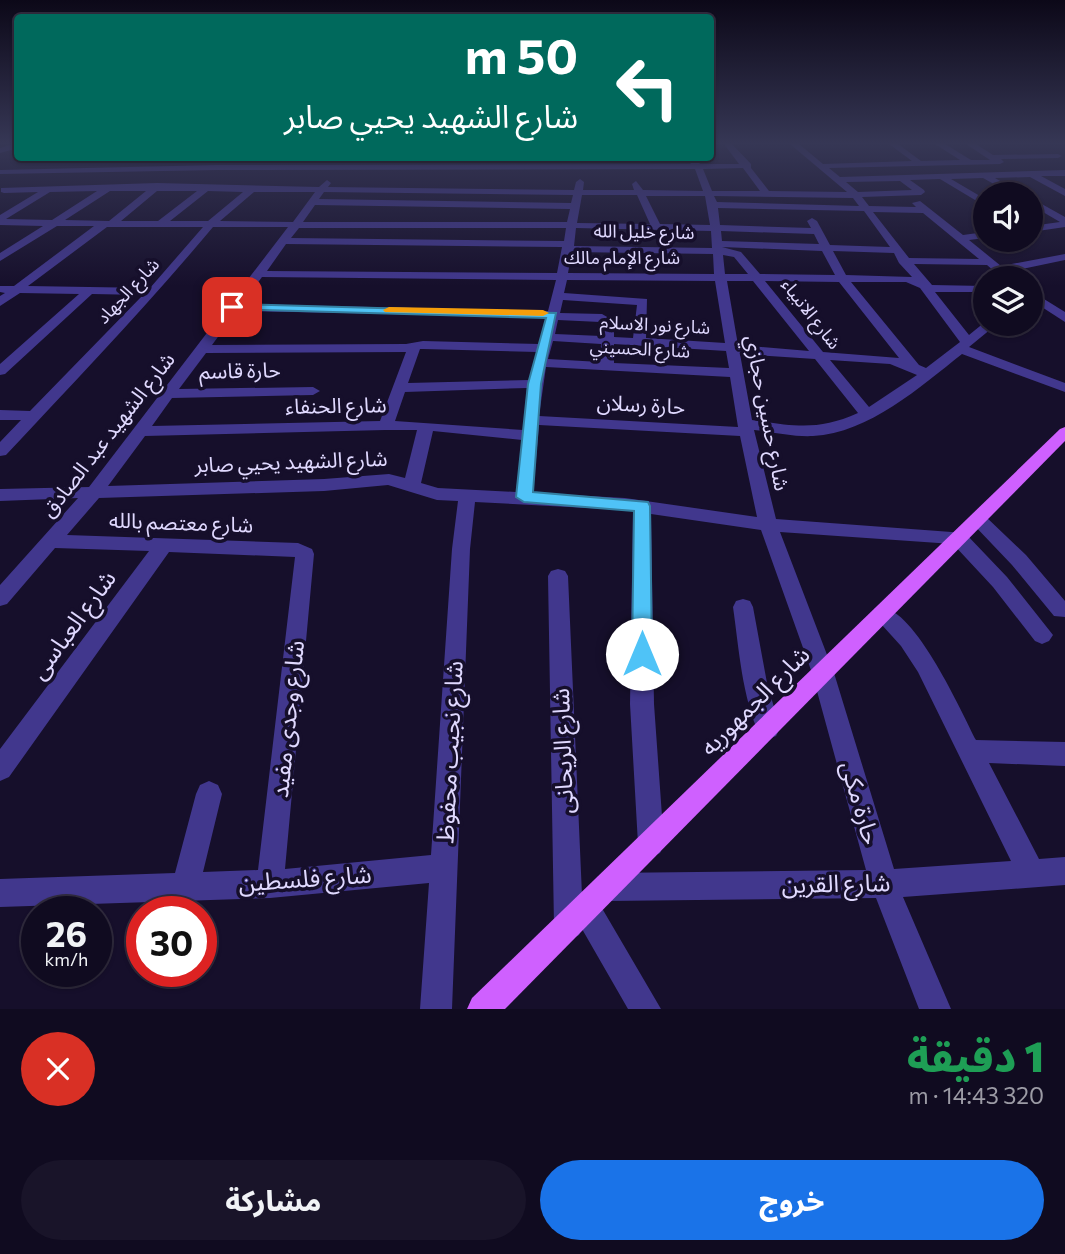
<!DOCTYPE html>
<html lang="ar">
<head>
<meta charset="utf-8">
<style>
	body { margin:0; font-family:Commissioner,"Noto Sans Arabic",sans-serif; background:#191429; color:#f1f3f6; direction:rtl; height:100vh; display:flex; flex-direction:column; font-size:26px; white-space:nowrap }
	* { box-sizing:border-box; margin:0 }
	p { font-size:23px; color:#9c9ba5 }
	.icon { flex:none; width:38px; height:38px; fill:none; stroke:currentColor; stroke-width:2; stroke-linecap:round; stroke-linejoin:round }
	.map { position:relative; height:1009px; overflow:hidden; direction:ltr }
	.side { display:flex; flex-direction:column; background:#100b20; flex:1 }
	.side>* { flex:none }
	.hud { position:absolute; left:14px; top:14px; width:700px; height:147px; border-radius:7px; box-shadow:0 2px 5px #0004,0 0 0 2px #302b3e; direction:rtl; background:#00695c; color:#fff; overflow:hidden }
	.controls { position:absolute; left:973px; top:182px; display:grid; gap:14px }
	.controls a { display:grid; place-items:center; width:70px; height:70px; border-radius:50%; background:#100b20; box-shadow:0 2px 5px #0004,0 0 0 2px #302b3e; font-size:35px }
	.speed { position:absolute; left:21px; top:896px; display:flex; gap:14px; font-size:35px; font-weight:700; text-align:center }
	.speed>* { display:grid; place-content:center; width:91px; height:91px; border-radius:50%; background:#100b20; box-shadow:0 2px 5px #0004,0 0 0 2px #302b3e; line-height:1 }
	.speed small { font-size:18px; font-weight:400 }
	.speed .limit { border:10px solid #d22; background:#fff; color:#111 }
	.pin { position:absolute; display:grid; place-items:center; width:60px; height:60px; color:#fff; margin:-30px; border-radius:14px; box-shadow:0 4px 10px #0006 }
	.me { position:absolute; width:77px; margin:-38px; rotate:0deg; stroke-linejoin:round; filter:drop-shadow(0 0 5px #0008) }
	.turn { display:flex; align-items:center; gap:24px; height:147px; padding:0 21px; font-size:32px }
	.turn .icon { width:91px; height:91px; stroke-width:2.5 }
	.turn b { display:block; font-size:49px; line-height:60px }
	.round { display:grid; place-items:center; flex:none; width:74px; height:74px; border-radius:37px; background:#191429 }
	.summary { display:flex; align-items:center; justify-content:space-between; height:119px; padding:0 21px }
	h1 { font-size:42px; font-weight:800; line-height:52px; color:#1e9e55 }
	.cta { display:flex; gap:14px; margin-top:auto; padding:14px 21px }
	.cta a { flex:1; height:80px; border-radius:42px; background:#1a73e8; color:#fff; font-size:28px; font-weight:800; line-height:80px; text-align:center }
	.cta a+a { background:#191429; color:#f1f3f6 }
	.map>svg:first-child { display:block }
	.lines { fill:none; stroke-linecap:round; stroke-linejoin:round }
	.minor { fill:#41378d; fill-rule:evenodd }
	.major { fill:#cf60ff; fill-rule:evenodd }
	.route { fill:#4fc3f7; stroke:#337fa1; stroke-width:2 }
	.slow { fill:#f59e0b }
	.labels { text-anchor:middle; stroke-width:7; stroke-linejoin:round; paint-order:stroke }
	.far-street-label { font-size:18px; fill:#e0d9ff; stroke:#160f2b }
	.street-label { font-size:21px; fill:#e0d9ff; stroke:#160f2b }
	.near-street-label { font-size:24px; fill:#e0d9ff; stroke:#160f2b }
</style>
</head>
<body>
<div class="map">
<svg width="1065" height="1009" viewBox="0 0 1065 1009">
	<rect width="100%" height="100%" fill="#160f2b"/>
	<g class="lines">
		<g class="minor">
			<polygon points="13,144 18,144 18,148 0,153 0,148"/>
			<path d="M724,144H732L751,164V168L769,191L847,192L790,144H799L823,164L912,161L889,144H898L921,161L960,160L935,144H945L971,160H990L966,144H976L993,155L1058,154L1062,156L1058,158L1001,159L1004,162L1000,164L829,168L840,177L1065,170V176H1041L1065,189V196L1030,177L995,178L1022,194H1012L983,178L951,179L985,199V206L940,179L910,180L924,190L925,192L921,195L862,197L869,206L916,207L912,203L920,201L963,235L985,232V238L969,240L1001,266L1065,254V260L1008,272L1014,278H1002L987,265L914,264L932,285L985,286V292H935L969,335L985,322L997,324L969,347L1065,383V392L962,354C920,387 869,433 813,436C793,437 773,432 754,430L776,519L965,533L1007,577L1053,635L1049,641L1042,644L1035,641L993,587L953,544L780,532L834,673L894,869L1011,861L918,672L901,646L872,614L875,608C910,596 962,713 976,740L1065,742V766L989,763L1039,859L1065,857V885L903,897L951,1009H919L876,898L607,901L597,897L593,887L597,877L607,873L866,870L812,673L761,530L651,514L654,704L664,844L660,853L651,857L642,853L638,844L630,704L633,511L625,510L475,502L470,549L452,1009H420L429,883L270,898L0,907V879L175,873L196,794L200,785L209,781L218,785L222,794L203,872L258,870L295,557L169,552L9,777L0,781V749L149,551L55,548L7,604L0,606V585L78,498L0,501V489L89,487L288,227H213C147,306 76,380 6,455L0,456V442L21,420H0V410L30,411L143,295L92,294L5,374L0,375V364L79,294L20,293L0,306V296L5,293L0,292V286H14L94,226H57L0,261V253L43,226L0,225V215L38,192L4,193L1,192V188L157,183L319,187L327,180L331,183L328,187L574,190L576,182L580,179L584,182L583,190H634L632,184L636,181L643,190L703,191L695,169L217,170L0,174V170L217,165L691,164L687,158H695L700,164H739ZM743,168L760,191H712L703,169ZM900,181L912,190L858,192L846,182ZM97,191L52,220L6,219L50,192ZM110,191H146L109,221L65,220ZM157,191H197L158,221H121ZM208,191L243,192L208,221H170ZM254,192H315L293,222L220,221ZM324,192L573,195L571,203L319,199ZM582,195H637L650,224L577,223ZM646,196H705L710,225L660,224ZM714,196L853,198L859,206L717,202ZM315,205L570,209L567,222H303ZM718,208L864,211L890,247L830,245L817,221L812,218L807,221L811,228L720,225ZM873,212L923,213L979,259L909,258ZM107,227H203L150,288L28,286ZM299,228H566L564,241L291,238ZM576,228L711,231L712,248L574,246ZM721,231L814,234L819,244L722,241ZM286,244L562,247L557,273L267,271ZM722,247L822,251L835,275L760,274L741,252ZM833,251L894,253L899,263L912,277L846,275ZM572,252L713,254L714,274L568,273ZM723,255L734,257L748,274H725ZM262,277L556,280L548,311L242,304ZM567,280L715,281L725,343L646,338L647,299L564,293ZM727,281H753L809,351L738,345ZM765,281L839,282L899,358L823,352ZM851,282H906L920,288L960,342L926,368L919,365ZM563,300L637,305L633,338L614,337V321L602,314L560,313ZM237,311L542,317L546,318L539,344L423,341L406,344L212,345ZM558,320L600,322L601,336L555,334ZM553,341L601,344L600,362L548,359ZM614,344L726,351L729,368L614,363ZM420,349H423L537,352L529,380L408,383ZM406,352L380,421L152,426L172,398L313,395L320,391L313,387L179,389L206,353ZM740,354L815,359L858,413C818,431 794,426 752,420ZM830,360L890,364L917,375L869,407ZM546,367L730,377L738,427L539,416ZM527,388L523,430L395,421L405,392ZM539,425L740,436L757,517L625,498L533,493ZM385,430H417L405,478L389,474L324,479L108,486L145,436ZM433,431L522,440L516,492L438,488L421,483ZM388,485L437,500L458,501L452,549L431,855L285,869L314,554L312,549L298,543L67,535L99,498L324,491Z"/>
			<polygon points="1031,198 1065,217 1065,227 1031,232 1031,226 1060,222 1031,205"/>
			<polygon points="1031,291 1065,312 1065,322 1031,300"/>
			<polygon points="978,513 984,515 1026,555 1065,601 1065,617 1054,616 1012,565 972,523 969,519 972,515"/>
			<polygon points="558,569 565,571 568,576 582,895 586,894 596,898 661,1009 628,1009 582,929 579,935 569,940 559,935 554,925 548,576 551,571"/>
			<path d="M743,599L750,601L753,607L767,683L780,728L776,736L768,739L760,736C742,697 739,649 733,607L736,601Z"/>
		</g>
		<polygon class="major" points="1065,427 1065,441 505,1009 467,1009 472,998 1060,429"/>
	</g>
	<linearGradient id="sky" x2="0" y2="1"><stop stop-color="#0c0818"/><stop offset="0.5" stop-color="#363755"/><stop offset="1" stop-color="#363755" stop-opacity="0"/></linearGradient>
	<rect width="1065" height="286" fill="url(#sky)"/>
	<polygon class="route" points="232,304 556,313 541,384 533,492 648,502 650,506 652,654 649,660 642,663 635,660 632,654 634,511 524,502 516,497 528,384 546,318 228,309 226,307"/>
	<polygon class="slow" points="389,307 543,310 549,313 543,316 385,312 383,310"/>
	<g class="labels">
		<g class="far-street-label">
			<text transform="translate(644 232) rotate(1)" y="6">شارع خليل الله</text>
			<text x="622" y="264">شارع الإمام مالك</text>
			<text transform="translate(128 291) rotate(-47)" y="6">شارع الجهاد</text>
			<text transform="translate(811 314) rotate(52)" y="6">شارع الانبياء</text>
			<text transform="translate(655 325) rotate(3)" y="6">شارع نور الاسلام</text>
			<text transform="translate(640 349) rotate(3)" y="6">شارع الحسيني</text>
		</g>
		<g class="street-label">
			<text transform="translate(240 371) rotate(-1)" y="7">حارة قاسم</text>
			<text transform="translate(641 405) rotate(3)" y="7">حارة رسلان</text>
			<text transform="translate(336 406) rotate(-1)" y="7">شارع الحنفاء</text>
			<text transform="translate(767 413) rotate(79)" y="7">شارع حسين حجازي</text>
			<text transform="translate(108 435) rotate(-52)" y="7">شارع الشهيد عبد الصادق</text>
			<text transform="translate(291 462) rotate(-2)" y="7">شارع الشهيد يحيي صابر</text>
			<text transform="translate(181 523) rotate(2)" y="7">شارع معتصم بالله</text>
		</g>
		<g class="near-street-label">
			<text transform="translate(73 625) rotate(-54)" y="8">شارع العباسى</text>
			<text transform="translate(755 701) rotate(-45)" y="8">شارع الجمهوريه</text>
			<text transform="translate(288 719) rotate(-84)" y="8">شارع وجدى مفيد</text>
			<text transform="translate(563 751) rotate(-92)" y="8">شارع الريحانى</text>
			<text transform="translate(450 752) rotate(-87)" y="8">شارع نجيب محفوظ</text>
			<text transform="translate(860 803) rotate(74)" y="8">حارة مكى</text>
			<text transform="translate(305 879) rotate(-4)" y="8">شارع فلسطين</text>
			<text transform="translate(836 884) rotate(-1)" y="8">شارع القرين</text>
		</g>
	</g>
</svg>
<div class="controls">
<a><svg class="icon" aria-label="sound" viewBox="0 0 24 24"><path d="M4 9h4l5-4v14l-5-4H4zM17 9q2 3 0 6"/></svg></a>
<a><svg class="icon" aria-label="layers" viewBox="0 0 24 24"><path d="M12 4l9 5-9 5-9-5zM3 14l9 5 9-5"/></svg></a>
</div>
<div class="speed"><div>26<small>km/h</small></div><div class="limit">30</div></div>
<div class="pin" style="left:232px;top:307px;background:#d93025"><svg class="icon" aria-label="arrive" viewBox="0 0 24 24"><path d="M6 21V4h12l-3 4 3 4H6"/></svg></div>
<svg class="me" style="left:642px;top:654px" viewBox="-20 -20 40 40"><circle r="19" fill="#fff"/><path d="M0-13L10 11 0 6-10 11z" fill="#4fc3f7"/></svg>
<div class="hud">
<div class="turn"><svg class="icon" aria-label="left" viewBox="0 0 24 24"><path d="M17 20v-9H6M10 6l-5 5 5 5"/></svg><div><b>50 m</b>شارع الشهيد يحيي صابر</div></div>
</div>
</div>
<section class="side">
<div class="summary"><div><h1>1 دقيقة</h1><p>320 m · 14:43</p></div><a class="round" style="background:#d93025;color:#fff"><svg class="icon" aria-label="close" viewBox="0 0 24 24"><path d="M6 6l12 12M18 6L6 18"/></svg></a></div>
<div class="cta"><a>خروج</a><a>مشاركة</a></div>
</section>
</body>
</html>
